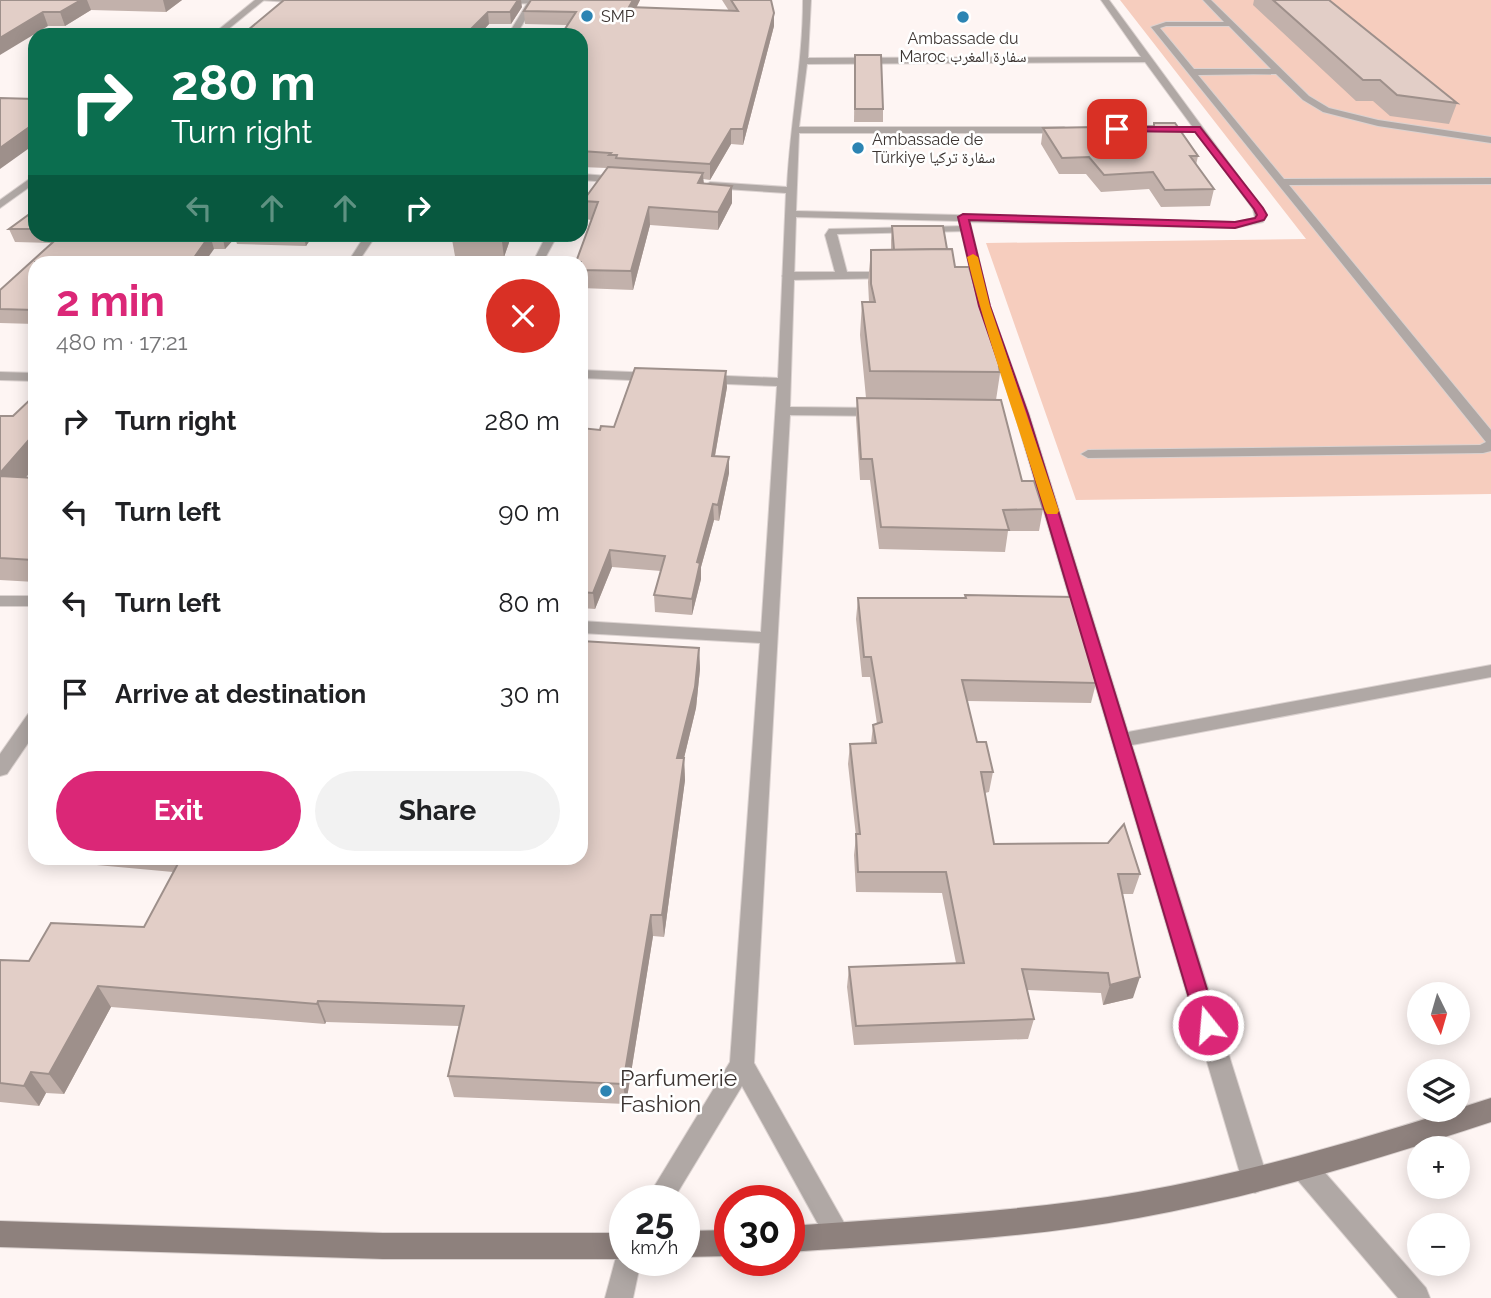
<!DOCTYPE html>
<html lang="en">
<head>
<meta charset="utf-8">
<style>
	body { margin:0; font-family:Raleway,"Noto Naskh Arabic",sans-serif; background:#f2f2f2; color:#202124; height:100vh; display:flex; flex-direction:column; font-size:26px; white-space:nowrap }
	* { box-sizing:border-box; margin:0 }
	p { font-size:23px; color:#757577 }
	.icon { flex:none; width:38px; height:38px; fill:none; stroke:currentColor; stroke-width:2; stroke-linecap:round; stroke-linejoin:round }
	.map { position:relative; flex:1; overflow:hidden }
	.details { position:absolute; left:28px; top:256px; width:560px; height:609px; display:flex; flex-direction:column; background:#fff; border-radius:21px; box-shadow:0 4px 18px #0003 }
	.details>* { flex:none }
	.guide { position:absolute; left:28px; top:28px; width:560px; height:214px; border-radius:21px; box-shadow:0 4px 18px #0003; background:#0b6e4f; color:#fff; overflow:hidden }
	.needle { width:46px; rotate:175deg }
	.controls { position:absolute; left:1407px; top:982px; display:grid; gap:14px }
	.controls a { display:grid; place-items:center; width:63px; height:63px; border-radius:50%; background:#fff; box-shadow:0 4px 18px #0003; font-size:35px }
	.speed { position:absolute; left:609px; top:1185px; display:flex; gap:14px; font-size:35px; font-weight:700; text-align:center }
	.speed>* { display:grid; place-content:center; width:91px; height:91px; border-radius:50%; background:#fff; box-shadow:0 4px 18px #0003; line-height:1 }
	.speed small { font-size:18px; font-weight:400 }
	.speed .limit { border:10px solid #d22; background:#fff; color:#111 }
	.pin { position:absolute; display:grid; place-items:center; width:60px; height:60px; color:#fff; margin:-30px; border-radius:14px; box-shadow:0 4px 10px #0006 }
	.me { position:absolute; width:77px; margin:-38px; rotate:343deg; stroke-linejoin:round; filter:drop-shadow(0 0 5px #0008) }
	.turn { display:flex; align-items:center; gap:24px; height:147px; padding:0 28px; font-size:32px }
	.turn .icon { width:91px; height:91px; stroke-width:2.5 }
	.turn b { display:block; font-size:49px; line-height:60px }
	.lanes { display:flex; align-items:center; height:66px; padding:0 28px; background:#0003; justify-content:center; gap:35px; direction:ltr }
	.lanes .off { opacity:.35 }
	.round { display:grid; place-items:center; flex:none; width:74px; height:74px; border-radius:37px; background:#f2f2f2 }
	.summary { display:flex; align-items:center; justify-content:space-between; height:119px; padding:0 28px }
	h1 { font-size:42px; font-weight:700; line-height:52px; color:#db2777 }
	.button { display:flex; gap:14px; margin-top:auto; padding:14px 28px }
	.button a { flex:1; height:80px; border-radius:42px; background:#db2777; color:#fff; font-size:28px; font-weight:700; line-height:80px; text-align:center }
	.button a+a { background:#f2f2f2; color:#202124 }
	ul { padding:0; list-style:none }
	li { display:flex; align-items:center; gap:21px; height:91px; padding:0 28px }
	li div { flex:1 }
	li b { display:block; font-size:26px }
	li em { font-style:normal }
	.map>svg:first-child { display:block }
	.green { fill:#f6cdbe }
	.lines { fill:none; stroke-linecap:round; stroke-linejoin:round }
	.service-casing { stroke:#dbd2d0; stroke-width:2 }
	.minor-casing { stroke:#dbd2d0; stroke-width:2 }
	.tertiary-casing { stroke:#dbd2d0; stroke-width:2 }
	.secondary-casing { stroke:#dbd2d0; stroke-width:2 }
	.service { fill:#b0a8a5; fill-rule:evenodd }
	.minor { fill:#b0a8a5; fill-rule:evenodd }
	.tertiary { fill:#b0a8a5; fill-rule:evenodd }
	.secondary { fill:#8e817d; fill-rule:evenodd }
	.wall { fill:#c2b1ab }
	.shaded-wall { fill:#9e908b }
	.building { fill:#e2cec7; stroke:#9e908b; stroke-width:2 }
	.route { fill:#db2777; stroke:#8e194d; stroke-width:2 }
	.slow { fill:#f59e0b }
	.poi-dot { fill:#2c84b3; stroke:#fff; stroke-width:2.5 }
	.labels { text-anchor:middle; stroke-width:5; stroke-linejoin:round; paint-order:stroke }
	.far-poi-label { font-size:16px; fill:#3d3532; stroke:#fff; text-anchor:start }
	.near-poi-label { font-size:23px; fill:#3d3532; stroke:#fff; text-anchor:start }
</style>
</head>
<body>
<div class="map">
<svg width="1491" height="1298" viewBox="0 0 1491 1298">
	<rect width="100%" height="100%" fill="#fef5f3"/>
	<polygon class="green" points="1120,0 1491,0 1491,494 1076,500 986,243 1306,239"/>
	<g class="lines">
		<g class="service-casing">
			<g id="service">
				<path d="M1203,0H1211L1309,96L1329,108L1378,120L1491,137V143L1378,126L1323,112L1303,100L1276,74L1198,75L1284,179L1491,178V184L1289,185L1491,430V451L1483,453L1088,458L1081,454L1088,450L1480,445L1486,442L1151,27L1166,22H1224ZM1166,26H1229L1271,69H1194L1160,28Z"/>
				<polygon points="966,226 970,227 970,231 837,234 847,272 893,272 899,276 897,278 788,280 782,276 788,272 835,272 825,235 829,229"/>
			</g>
		</g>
		<g class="minor-casing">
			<g id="minor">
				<polygon points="255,0 264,0 221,35 212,35"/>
				<polygon points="529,0 536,2 516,35 508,35"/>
				<path d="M803,0H811L808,58L1141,57L1101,0H1109L1267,215L1263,222L1235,228L970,222L990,306L1029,414L1128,732L1491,665V677L1132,745L1268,1180L1264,1189L1255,1193L1246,1189L1242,1180L1015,414L978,306L959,221L796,217L790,407L878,408L885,412L878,416L790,415L754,1063L851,1235L847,1244L838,1248L829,1244L742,1086L673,1200H646L730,1062L760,643L581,633V621L761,632L777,386L703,383L696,379L703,375L778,378L786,193L710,188L705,185L710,182L787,187C790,123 803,63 803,0ZM1145,62L1253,209L1255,218L1235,222L796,211L799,133H1064L1069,130L1064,127H799L807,64Z"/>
				<polygon points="581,174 623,177 628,180 623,183 581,180"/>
				<polygon points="35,175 35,183 0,208 0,200"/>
				<polygon points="366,234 377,234 358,262 348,262"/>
				<polygon points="547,234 558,234 543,262 533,262"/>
				<polygon points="581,370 654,373 661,377 654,381 581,378"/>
				<polygon points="0,372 35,373 35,381 0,380"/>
				<rect x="0" y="596" width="35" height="10"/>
				<polygon points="35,712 35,733 7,774 0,776 0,754 28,714"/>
				<polygon points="1304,1156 1313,1159 1426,1288 1430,1298 1398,1298 1295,1177 1291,1168 1295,1159"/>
				<polygon points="625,1248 625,1260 641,1260 633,1298 605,1298 618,1250"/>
			</g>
		</g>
		<g class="tertiary-casing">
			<g id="tertiary">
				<polygon points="258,0 310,0 311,1 307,3"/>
				<polygon points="496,0 604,0 600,2 499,4"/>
			</g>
		</g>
		<g class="secondary-casing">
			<g id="secondary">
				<path d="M1491,1098V1122C1375,1160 1258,1196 1138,1218C1023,1239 906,1244 789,1252V1226C906,1217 1023,1212 1138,1192C1258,1171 1376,1135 1491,1098Z"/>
				<polygon points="0,1221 383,1233 625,1233 625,1259 383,1259 0,1247"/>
				<polygon points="730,1230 730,1256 684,1257 684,1231"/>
			</g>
		</g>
		<use href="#service" class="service"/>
		<use href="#minor" class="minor"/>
		<use href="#tertiary" class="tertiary"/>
		<use href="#secondary" class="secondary"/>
	</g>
	<g class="wall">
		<polygon points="0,0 182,0 166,12 91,10 65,26 48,26"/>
		<polygon points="640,0 636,8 729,11 722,0 771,0 774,13 774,26 743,145 731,144 710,180 703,179 704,183 732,186 732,203 718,230 650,225 633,290 581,288 581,262 592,220 584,219 583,201 607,168 581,167 581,35 567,25 525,24 524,11"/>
		<polygon points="1254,0 1329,0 1457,103 1449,124 1390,116 1373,101 1356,101 1253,5"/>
		<polygon points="522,7 511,24 489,24 479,35 242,35"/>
		<polygon points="855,55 883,109 883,122 854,122"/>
		<polygon points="1154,123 1198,156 1196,165 1214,189 1210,206 1161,207 1149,189 1101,192 1086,174 1059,174 1041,144 1043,128 1153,126"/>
		<polygon points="35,210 35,234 314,234 306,246 237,244 235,238 225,249 214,249 35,262 35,324 0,323 0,290 53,243 15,242 9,229"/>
		<polygon points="892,226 947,249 955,267 979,302 1001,367 996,400 1022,481 1043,509 1039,531 1008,531 1005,552 879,549 870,480 860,480 856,418 857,398 866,398 860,335 862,302 869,302 868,282 871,250 891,250 891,240"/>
		<polygon points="451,234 512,234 504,257 455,256"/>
		<polygon points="727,387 715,456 729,473 719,521 714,520 701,567 701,579 692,615 655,612 654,595 661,571 612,567 595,609 581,608 581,428 600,430 614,427"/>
		<polygon points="0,416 26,477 35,478 35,582 0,580"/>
		<polygon points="965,595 1096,683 1091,703 967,701 977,742 993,772 989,792 985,793 994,844 1140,874 1133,894 1122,894 1133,998 1103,1005 1101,993 1027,990 1034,1019 1028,1039 854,1045 847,987 849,967 956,963 942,893 856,892 854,855 856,836 848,764 850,744 871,743 873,725 877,724 870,677 862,677 856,619 858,598 965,598"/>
		<polygon points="699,648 700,669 696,708 684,758 685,780 664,937 653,936 626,1104 454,1097 448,1076 459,1026 326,1022 325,1024 111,1007 64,1094 46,1093 39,1106 0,1102 0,960 29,961 144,927 173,872 64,862 61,858 581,858"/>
	</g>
	<g class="shaded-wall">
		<polygon points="81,0 87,0 91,10 65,26 60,12"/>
		<polygon points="163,0 182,0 166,12"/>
		<polygon points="518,0 521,0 522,7 511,24 510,12"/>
		<polygon points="633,0 640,0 630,20 629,7"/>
		<polygon points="43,12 48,26 0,55 0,38"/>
		<polygon points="488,12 489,24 479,35 465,35"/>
		<polygon points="774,13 774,26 743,145 743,129"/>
		<polygon points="35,123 35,144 0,169 0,148"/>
		<polygon points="731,129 731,144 710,180 710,164"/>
		<polygon points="703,173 704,190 698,183"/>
		<polygon points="732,186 732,203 718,230 718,212"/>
		<polygon points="649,207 650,225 633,290 631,271"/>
		<polygon points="222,234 234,234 235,238 225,249"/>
		<polygon points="303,234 314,234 306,246"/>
		<polygon points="501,234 512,234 504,257"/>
		<polygon points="210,235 214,249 205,262 191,262"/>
		<polygon points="726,371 727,387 712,472 712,456"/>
		<polygon points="35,433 35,467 8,498 0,481 0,473"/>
		<polygon points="729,457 729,473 719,521 718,505"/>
		<polygon points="713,504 714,520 701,567 701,579 692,615 692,599 697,562"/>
		<polygon points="610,550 612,567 595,609 593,593"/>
		<polygon points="699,648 700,669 696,708 679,779 677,758"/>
		<polygon points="684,758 685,780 664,937 662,915"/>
		<polygon points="651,915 653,936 626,1104 623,1084"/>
		<polygon points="1140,977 1133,998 1103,1005 1110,985"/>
		<polygon points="98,986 111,1007 64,1094 49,1074"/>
		<polygon points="318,1001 326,1022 325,1024 317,1004"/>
		<polygon points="31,1072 46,1093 39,1106 24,1086"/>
	</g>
	<g class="building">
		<polygon points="0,0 81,0 60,12 43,12 0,38"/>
		<polygon points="284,0 518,0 510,12 488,12 465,35 242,35"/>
		<polygon points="531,0 633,0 629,7 738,11 731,0 771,0 774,13 743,129 731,129 710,164 616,158 617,155 609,155 611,153 581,151 581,35 561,35 576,12 524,11"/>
		<polygon points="1273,0 1329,0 1457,103 1397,95 1380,80 1363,80"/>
		<polygon points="855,55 881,55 883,109 855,109"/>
		<polygon points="0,98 35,99 35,123 0,148"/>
		<polygon points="1154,123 1175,123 1198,156 1190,156 1214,189 1165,190 1153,172 1104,175 1089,157 1062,158 1043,128 1154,126"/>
		<polygon points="608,167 703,173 698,183 732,186 718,212 649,207 631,271 581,270 581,262 576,262 598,202 583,201"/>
		<polygon points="35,210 35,229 9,229"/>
		<polygon points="892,226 943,226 947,249 894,250"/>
		<polygon points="62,234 222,234 210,235 191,262 35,262 35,310 0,309 0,290"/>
		<polygon points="952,249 955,267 969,267 979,302 984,302 1001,367 999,367 1000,372 870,371 862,302 875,302 871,284 871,250"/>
		<polygon points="635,368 726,371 712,456 729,457 718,505 713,504 697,562 700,563 692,599 654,595 665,556 610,550 593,593 581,592 581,428 600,430 601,426 614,427"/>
		<polygon points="35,395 35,433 0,473 0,416 13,416"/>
		<polygon points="857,398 1001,400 1022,481 1034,481 1043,509 1003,510 1009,530 881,527 872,459 861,459"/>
		<polygon points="0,476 35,478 35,557 33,560 0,558"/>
		<polygon points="965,595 1074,597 1096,683 962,680 977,742 986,742 993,772 981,772 994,844 1108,843 1124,824 1140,874 1118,874 1140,977 1110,985 1108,973 1022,969 1034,1019 856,1026 849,967 964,963 946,872 858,872 856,834 860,834 850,744 876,743 873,725 882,722 871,657 864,657 858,598 966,598"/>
		<polygon points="581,641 699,648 695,687 677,758 684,758 662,915 651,915 623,1084 448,1076 464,1006 318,1001 317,1004 98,986 49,1074 31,1072 24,1086 0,1083 0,960 29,961 51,923 144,927 181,858 581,858"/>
	</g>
	<polygon class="route" points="1117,127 1200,127 1263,208 1267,215 1264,220 1235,228 969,220 990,306 1028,414 1218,1025 1215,1031 1208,1034 1200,1031 1197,1025 1016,414 979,306 958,217 963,214 1235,222 1255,218 1257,215 1254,209 1195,132 1114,131"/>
	<path class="slow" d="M973,254L978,257L990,306L1059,511L1057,514H1047L1045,511C1019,427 988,343 967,257Z"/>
	<g class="poi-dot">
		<circle cx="587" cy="16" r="7"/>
		<circle cx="963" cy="17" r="7"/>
		<circle cx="858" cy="148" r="7"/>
		<circle cx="606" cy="1091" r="7"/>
	</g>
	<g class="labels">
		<g class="far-poi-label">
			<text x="601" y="22">SMP</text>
			<text x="963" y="44" text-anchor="middle">Ambassade du<tspan x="963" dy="18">Maroc سفارة المغرب</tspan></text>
			<text x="872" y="145">Ambassade de<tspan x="872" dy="18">Türkiye سفارة تركيا</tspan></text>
		</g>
		<g class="near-poi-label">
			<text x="620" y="1086">Parfumerie<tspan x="620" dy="26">Fashion</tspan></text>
		</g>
	</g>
</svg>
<div class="controls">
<a><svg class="needle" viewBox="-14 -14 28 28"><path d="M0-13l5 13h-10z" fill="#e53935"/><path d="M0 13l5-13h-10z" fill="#757577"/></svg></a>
<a><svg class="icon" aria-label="layers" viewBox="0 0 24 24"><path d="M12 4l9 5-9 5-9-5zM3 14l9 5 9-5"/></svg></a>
<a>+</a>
<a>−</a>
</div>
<div class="speed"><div>25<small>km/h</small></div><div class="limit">30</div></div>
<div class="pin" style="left:1117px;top:129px;background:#d93025"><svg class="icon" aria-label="arrive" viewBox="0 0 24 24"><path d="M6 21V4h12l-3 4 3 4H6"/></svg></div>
<svg class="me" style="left:1208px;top:1025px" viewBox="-20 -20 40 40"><circle r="17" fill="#db2777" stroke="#fff" stroke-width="3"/><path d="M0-11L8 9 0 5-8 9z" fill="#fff"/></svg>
<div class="guide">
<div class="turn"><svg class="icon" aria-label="right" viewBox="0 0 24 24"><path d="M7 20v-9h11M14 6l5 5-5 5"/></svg><div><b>280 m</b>Turn right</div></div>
<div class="lanes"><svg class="icon off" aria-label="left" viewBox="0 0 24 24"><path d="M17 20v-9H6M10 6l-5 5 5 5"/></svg><svg class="icon off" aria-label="ahead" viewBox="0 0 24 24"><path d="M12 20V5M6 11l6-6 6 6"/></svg><svg class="icon off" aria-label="ahead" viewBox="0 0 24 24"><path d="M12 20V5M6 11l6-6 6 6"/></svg><svg class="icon" aria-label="right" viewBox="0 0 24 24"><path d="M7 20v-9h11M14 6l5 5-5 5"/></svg></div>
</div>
<section class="details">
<div class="summary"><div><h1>2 min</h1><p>480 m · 17:21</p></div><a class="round" style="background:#d93025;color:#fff"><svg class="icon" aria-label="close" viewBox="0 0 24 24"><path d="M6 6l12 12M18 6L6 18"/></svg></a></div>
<ul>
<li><svg class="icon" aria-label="right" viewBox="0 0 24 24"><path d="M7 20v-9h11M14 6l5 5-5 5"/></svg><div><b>Turn right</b></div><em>280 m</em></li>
<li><svg class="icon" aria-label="left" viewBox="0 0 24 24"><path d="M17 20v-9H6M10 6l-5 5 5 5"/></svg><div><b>Turn left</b></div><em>90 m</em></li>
<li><svg class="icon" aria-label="left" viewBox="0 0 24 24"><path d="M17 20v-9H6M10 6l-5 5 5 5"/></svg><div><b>Turn left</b></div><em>80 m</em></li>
<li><svg class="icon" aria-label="arrive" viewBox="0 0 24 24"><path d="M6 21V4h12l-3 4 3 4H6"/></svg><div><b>Arrive at destination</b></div><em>30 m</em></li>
</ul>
<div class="button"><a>Exit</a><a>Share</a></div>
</section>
</div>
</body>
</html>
